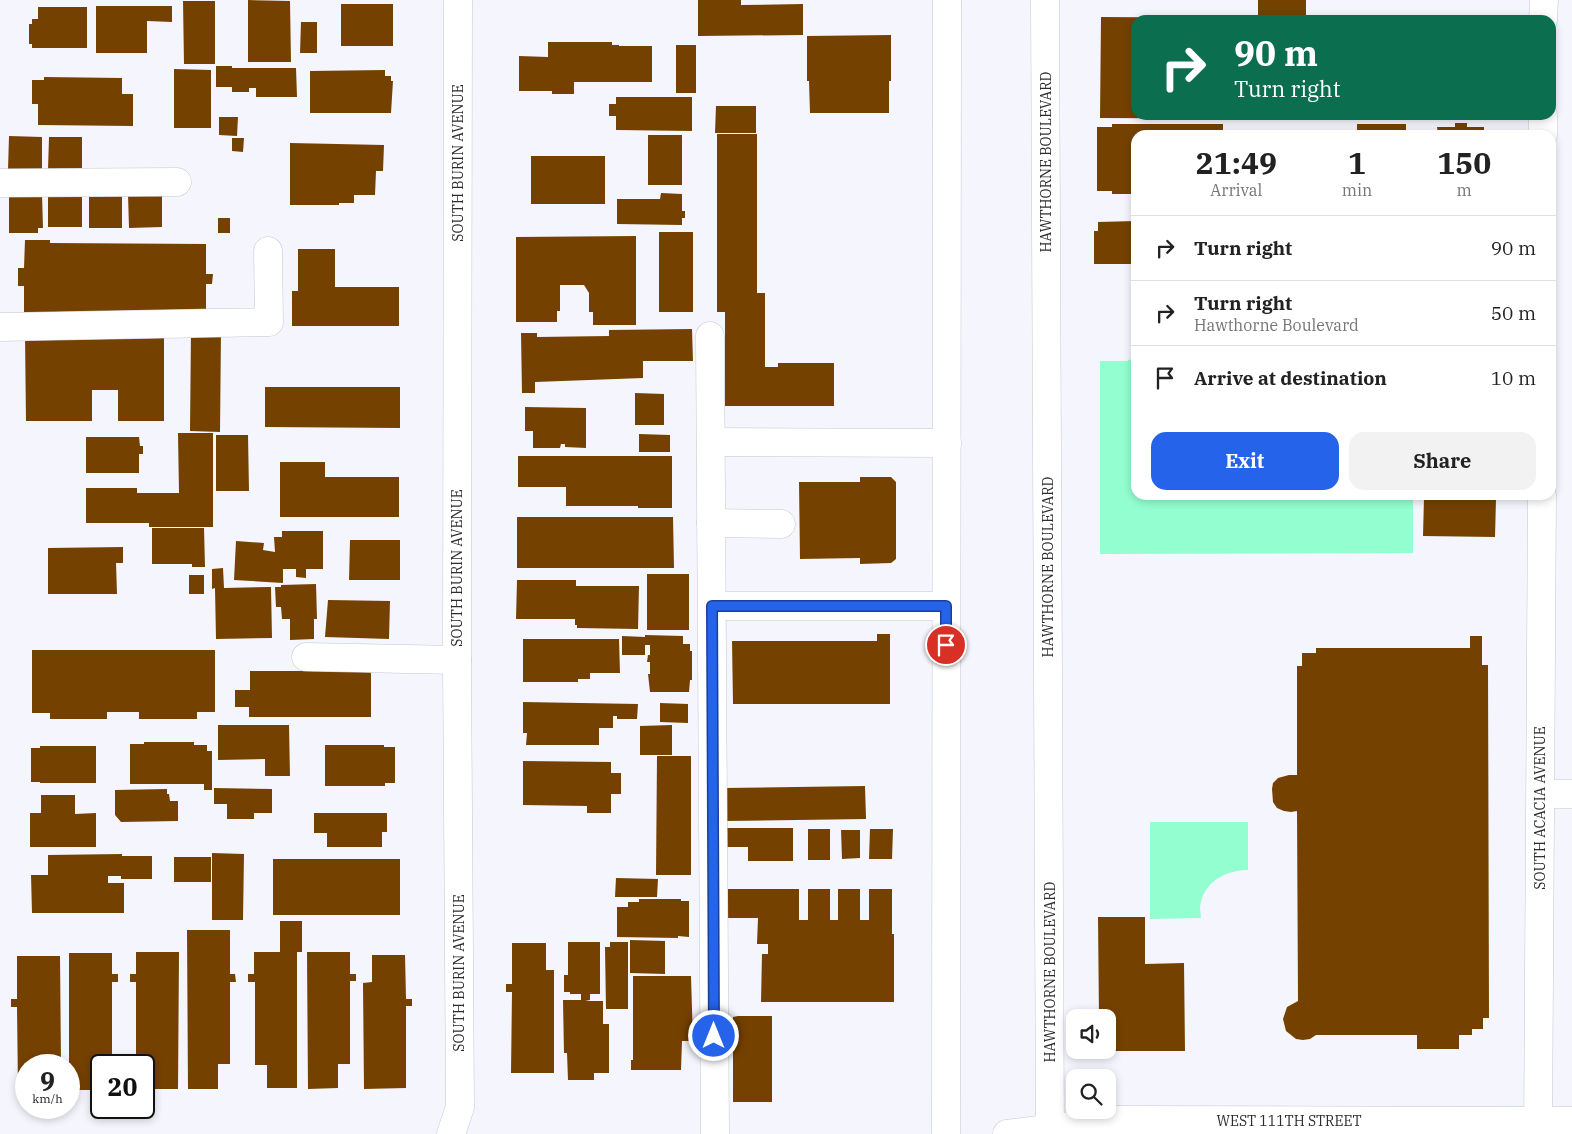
<!DOCTYPE html>
<html lang="en">
<head>
<meta charset="utf-8">
<style>
	body { margin:0; font-family:"IBM Plex Serif",serif; background:#f2f2f2; color:#222; height:100vh; display:flex; flex-direction:column; font-size:19px; white-space:nowrap }
	* { box-sizing:border-box; margin:0 }
	p { font-size:16px; color:#767676 }
	.icon { flex:none; width:28px; height:28px; fill:none; stroke:currentColor; stroke-width:2; stroke-linecap:round; stroke-linejoin:round }
	.map { position:relative; flex:1; overflow:hidden }
	.panel { position:absolute; left:1131px; top:130px; width:425px; height:370px; display:flex; flex-direction:column; background:#fff; border-radius:15px; box-shadow:0 2px 8px #0003 }
	.panel>* { flex:none }
	.banner { position:absolute; left:1131px; top:15px; width:425px; height:105px; border-radius:15px; box-shadow:0 2px 8px #0003; background:#0b6e4f; color:#fff; overflow:hidden }
	.buttons { position:absolute; left:1066px; top:1009px; display:grid; gap:10px }
	.buttons a { display:grid; place-items:center; width:50px; height:50px; border-radius:10px; background:#fff; box-shadow:0 2px 8px #0003; font-size:25px }
	.speed { position:absolute; left:15px; top:1054px; display:flex; gap:10px; font-size:25px; font-weight:700; text-align:center }
	.speed>* { display:grid; place-content:center; width:65px; height:65px; border-radius:50%; background:#fff; box-shadow:0 2px 8px #0003; line-height:1 }
	.speed small { font-size:12px; font-weight:400 }
	.speed .limit { border:2px solid #111; border-radius:8px; background:#fff; color:#111 }
	.pin { position:absolute; display:grid; place-items:center; width:42px; height:42px; color:#fff; margin:-21px; border:2px solid #fff; border-radius:50%; box-shadow:0 1px 5px #0007 }
	.me { position:absolute; width:55px; margin:-28px; rotate:0deg; stroke-linejoin:round; filter:drop-shadow(0 0 4px #0008) }
	.turn { display:flex; align-items:center; gap:18px; height:105px; padding:0 20px; font-size:22px }
	.turn .icon { width:65px; height:65px; stroke-width:2.5 }
	.turn b { display:block; font-size:35px; line-height:42px }
	.eta { display:flex; justify-content:space-evenly; align-items:center; height:85px; text-align:center }
	.eta b { font-size:30px; font-weight:700; line-height:35px }
	.action { display:flex; gap:10px; margin-top:auto; padding:10px 20px }
	.action a { flex:1; height:58px; border-radius:15px; background:#2563eb; color:#fff; font-size:20px; font-weight:700; line-height:58px; text-align:center }
	.action a+a { background:#f2f2f2; color:#222 }
	ul { padding:0; list-style:none }
	li { display:flex; align-items:center; gap:15px; height:65px; padding:0 20px; border-top:1px solid #e0e0e0 }
	li div { flex:1 }
	li b { display:block; font-size:19px }
	li em { font-style:normal }
	.map>svg:first-child { display:block }
	.green { fill:#93fecf }
	.building { fill:#754100 }
	.lines { fill:none; stroke-linecap:round; stroke-linejoin:round }
	.minor-casing { stroke:#c5c7cf; stroke-width:29 }
	.major-casing { stroke:#c5c7cf; stroke-width:29 }
	.minor { stroke:#fff; stroke-width:28 }
	.major { stroke:#fff; stroke-width:28 }
	.route-casing { stroke:#184099; stroke-width:12 }
	.route { stroke:#2563eb; stroke-width:9 }
	.labels { text-anchor:middle; stroke-width:5; stroke-linejoin:round; paint-order:stroke }
	.street-label { font-size:14px; fill:#2c2c30; stroke:#fff }
</style>
</head>
<body>
<div class="map">
<svg width="1572" height="1134" viewBox="0 0 1572 1134">
	<rect width="100%" height="100%" fill="#f4f5fd"/>
	<g class="green">
		<polygon points="1136,357 1136,495 1413,495 1413,553 1100,554 1100,361 1127,361"/>
		<path d="M1150,822H1248V870C1228,870 1206,880 1201,902C1199,907 1201,913 1201,918L1150,919Z"/>
	</g>
	<g class="building">
		<polygon points="248,0 290,1 291,62 248,62"/>
		<polygon points="698,0 741,0 741,5 803,4 803,35 698,36"/>
		<rect x="1258" y="0" width="48" height="16"/>
		<polygon points="183,1 215,1 215,64 184,64"/>
		<rect x="341" y="4" width="52" height="42"/>
		<polygon points="96,6 172,6 172,22 147,21 147,53 96,53"/>
		<polygon points="38,7 87,7 87,48 32,48 32,44 29,44 29,24 32,24 32,19 38,19"/>
		<polygon points="1101,17 1263,18 1263,20 1136,20 1136,115 1307,115 1307,119 1100,118"/>
		<polygon points="301,22 317,22 317,53 300,53"/>
		<polygon points="891,35 891,81 889,81 889,113 810,113 809,81 807,81 807,36"/>
		<polygon points="548,42 612,42 612,45 619,45 619,46 652,46 652,82 574,82 574,94 552,94 552,91 519,91 519,56 548,57"/>
		<rect x="676" y="45" width="20" height="48"/>
		<polygon points="216,66 232,66 232,68 296,68 297,97 256,97 256,88 249,88 249,92 232,92 232,87 216,87"/>
		<polygon points="174,69 211,70 211,128 174,128"/>
		<polygon points="385,70 385,76 391,76 391,81 393,81 391,113 310,113 310,71"/>
		<polygon points="44,77 122,78 122,94 133,94 133,126 38,125 38,104 32,104 32,80 44,80"/>
		<polygon points="616,97 692,97 692,131 616,130 616,116 609,116 609,104 616,104"/>
		<polygon points="716,106 756,106 756,133 715,133"/>
		<polygon points="219,117 238,117 237,136 219,135"/>
		<polygon points="1455,123 1467,123 1467,127 1484,127 1484,135 1438,135 1437,127 1455,127"/>
		<polygon points="1112,124 1223,124 1223,135 1136,135 1136,194 1112,194 1112,191 1097,191 1097,127 1112,127"/>
		<rect x="1357" y="124" width="49" height="11"/>
		<polygon points="717,134 757,134 757,293 765,293 765,367 778,367 778,363 834,363 834,406 725,406 725,312 717,312"/>
		<rect x="648" y="135" width="34" height="50"/>
		<polygon points="9,136 42,137 42,170 8,170"/>
		<polygon points="49,137 82,137 82,170 48,170"/>
		<polygon points="232,138 244,138 243,152 232,151"/>
		<polygon points="290,143 384,145 383,171 376,171 375,195 354,195 354,203 339,203 339,205 290,205"/>
		<rect x="531" y="156" width="74" height="48"/>
		<polygon points="661,193 682,194 682,211 685,211 685,218 682,218 682,225 617,224 617,199 660,199"/>
		<polygon points="9,194 42,194 43,228 38,228 38,233 9,233"/>
		<rect x="48" y="194" width="34" height="33"/>
		<rect x="89" y="194" width="33" height="34"/>
		<polygon points="128,194 162,194 162,227 129,228"/>
		<rect x="218" y="218" width="12" height="15"/>
		<polygon points="1136,221 1136,264 1094,264 1094,231 1098,231 1098,222"/>
		<rect x="659" y="232" width="34" height="80"/>
		<polygon points="636,236 636,325 593,325 593,312 589,312 589,293 584,285 560,285 560,311 557,311 557,322 516,322 516,237"/>
		<polygon points="25,240 50,240 50,243 206,244 206,274 213,274 212,284 206,284 206,314 24,317 24,286 18,286 18,268 24,268"/>
		<polygon points="298,249 335,249 335,287 399,287 399,326 292,326 292,291 298,291"/>
		<polygon points="692,329 693,361 643,361 643,378 535,382 535,393 522,393 521,333 537,333 537,337 609,336 609,330"/>
		<polygon points="191,330 221,330 220,432 190,431"/>
		<polygon points="164,334 164,421 118,421 118,390 92,390 92,421 26,421 25,335"/>
		<polygon points="265,387 400,387 400,428 265,427"/>
		<polygon points="635,393 664,394 664,425 635,425"/>
		<polygon points="525,407 586,408 586,448 565,447 565,444 561,444 560,448 533,448 533,431 525,431"/>
		<polygon points="178,433 213,433 213,527 149,527 149,523 86,523 86,488 137,488 137,493 179,493"/>
		<polygon points="639,434 670,435 670,452 639,452"/>
		<polygon points="216,435 248,435 249,491 216,491"/>
		<polygon points="86,437 139,437 140,446 143,446 143,454 139,454 139,473 86,473"/>
		<polygon points="518,456 672,456 672,508 638,508 638,506 566,506 566,487 518,487"/>
		<polygon points="280,462 325,462 325,477 399,477 399,517 280,517"/>
		<polygon points="860,477 891,477 896,482 896,559 891,563 860,564 860,558 800,559 799,482 860,482"/>
		<polygon points="1424,498 1496,499 1495,537 1423,536"/>
		<polygon points="517,517 673,517 674,568 517,568"/>
		<polygon points="152,528 204,528 205,567 192,567 192,564 152,564"/>
		<polygon points="282,531 323,531 323,569 306,569 306,578 296,577 296,569 283,569 283,583 234,580 236,541 264,543 263,550 275,552 274,537 282,537"/>
		<polygon points="350,540 400,540 400,580 349,580"/>
		<polygon points="123,547 123,563 116,563 117,594 48,594 48,548"/>
		<polygon points="223,568 224,588 271,587 272,638 216,639 215,588 212,589 212,569"/>
		<rect x="647" y="574" width="42" height="56"/>
		<rect x="189" y="575" width="15" height="19"/>
		<polygon points="517,580 576,580 576,586 639,586 638,629 577,628 577,625 575,625 575,619 516,619"/>
		<polygon points="316,584 317,619 314,619 314,639 290,640 290,619 282,619 281,607 276,607 275,587 281,587 281,585"/>
		<polygon points="328,600 390,601 389,639 325,637"/>
		<polygon points="877,634 890,634 890,704 733,704 732,641 877,641"/>
		<polygon points="645,635 683,636 683,644 690,644 690,651 692,651 692,680 690,680 689,692 650,692 648,674 650,674 650,662 647,662 648,655 650,655 650,645 645,645 645,655 622,655 622,636 645,637"/>
		<polygon points="1470,636 1482,636 1482,665 1488,665 1489,1018 1483,1018 1483,1029 1472,1029 1472,1035 1459,1035 1459,1049 1417,1049 1417,1035 1316,1035 1310,1039 1303,1040 1296,1039 1286,1031 1283,1019 1287,1007 1298,1001 1297,811 1291,812 1284,811 1277,808 1273,802 1272,789 1273,783 1278,778 1289,775 1297,775 1297,666 1302,666 1302,653 1316,653 1316,648 1470,648"/>
		<polygon points="523,639 619,639 620,673 590,673 590,679 578,679 578,682 523,682"/>
		<polygon points="32,650 215,650 215,712 197,712 197,719 139,719 139,712 107,712 107,719 50,719 50,713 32,713"/>
		<polygon points="250,671 371,671 371,717 249,717 249,707 235,707 235,690 250,690"/>
		<polygon points="523,702 638,704 637,719 617,719 617,716 613,716 613,728 599,728 599,745 526,745 527,733 523,733"/>
		<polygon points="660,703 688,704 688,723 660,722"/>
		<polygon points="218,725 289,725 290,776 265,776 265,759 218,760"/>
		<polygon points="672,725 672,755 640,755 640,726"/>
		<polygon points="144,742 194,742 194,745 207,745 207,751 212,751 212,790 204,790 204,784 130,784 130,744 144,744"/>
		<polygon points="325,745 384,745 384,747 395,747 395,783 385,783 385,786 325,786"/>
		<polygon points="40,746 96,746 96,783 40,783 40,782 31,782 31,748 40,748"/>
		<polygon points="657,756 691,756 691,875 656,875"/>
		<polygon points="523,761 611,762 611,773 621,773 621,794 611,794 611,813 587,813 587,806 523,805"/>
		<polygon points="865,786 866,819 725,821 724,788"/>
		<polygon points="214,788 272,789 272,813 254,813 254,819 227,819 227,804 214,804"/>
		<polygon points="167,789 167,794 169,794 170,801 178,801 178,821 121,822 115,815 115,790"/>
		<polygon points="41,795 75,795 75,814 96,813 96,847 30,847 30,813 41,813"/>
		<polygon points="314,813 387,813 387,832 382,832 382,847 327,847 327,833 314,833"/>
		<polygon points="725,828 793,828 793,861 748,861 748,847 725,847"/>
		<rect x="808" y="829" width="22" height="31"/>
		<polygon points="870,829 893,829 892,859 869,859"/>
		<polygon points="841,830 860,830 860,858 842,859"/>
		<polygon points="212,853 244,854 243,920 212,920"/>
		<polygon points="122,854 122,856 152,856 152,879 121,879 121,876 108,876 108,883 124,883 124,913 32,913 31,875 48,875 48,855"/>
		<rect x="174" y="857" width="37" height="25"/>
		<rect x="273" y="859" width="127" height="56"/>
		<polygon points="616,878 658,879 657,897 615,897"/>
		<polygon points="725,889 799,889 799,920 808,920 808,889 830,889 830,920 838,920 838,889 860,889 860,920 869,920 869,889 892,889 892,934 894,934 894,1002 761,1002 762,954 768,954 768,944 757,944 758,918 725,918"/>
		<polygon points="639,899 681,899 681,901 689,901 689,937 678,936 678,938 617,937 617,907 628,907 628,902 639,902"/>
		<polygon points="1098,917 1145,917 1145,964 1184,963 1185,1051 1109,1051 1109,1043 1108,1043 1108,1018 1099,1018"/>
		<polygon points="280,921 302,921 302,952 297,952 297,1088 267,1088 267,1065 255,1065 255,982 248,982 248,974 254,974 254,952 280,952"/>
		<polygon points="187,930 230,930 230,974 235,974 236,982 230,982 230,1064 218,1064 218,1089 188,1089"/>
		<polygon points="630,940 665,941 665,974 630,973"/>
		<polygon points="568,942 600,942 600,994 590,994 590,1000 585,1001 603,1001 603,1024 609,1024 609,1073 594,1073 594,1080 568,1080 567,1053 564,1053 563,1000 581,1000 581,994 570,994 570,992 564,992 564,975 568,975"/>
		<polygon points="610,942 628,942 628,1009 606,1009 605,947 610,947"/>
		<polygon points="512,943 546,943 546,970 554,970 554,1073 511,1073 512,992 506,992 506,984 512,984"/>
		<polygon points="136,952 179,952 178,1089 148,1089 148,1065 136,1065 136,982 130,982 130,974 136,974"/>
		<polygon points="307,952 350,952 350,974 356,974 356,981 350,981 350,1064 338,1064 338,1088 308,1089"/>
		<polygon points="69,953 112,953 112,974 118,974 118,982 112,982 112,1065 100,1065 100,1090 69,1090"/>
		<polygon points="372,955 405,955 406,999 412,999 412,1006 406,1006 406,1088 364,1089 363,983 372,982"/>
		<polygon points="17,956 60,956 61,1065 26,1065 26,1089 18,1089 17,1007 11,1007 11,999 17,999"/>
		<polygon points="633,976 691,976 693,1041 682,1041 681,1070 631,1070 631,1060 633,1060"/>
		<polygon points="738,1016 772,1016 772,1102 733,1102 733,1017"/>
	</g>
	<g class="lines">
		<g class="minor-casing">
			<g id="minor">
				<polyline points="1543,20 1544,0"/>
				<polyline points="1543,135 1543,115"/>
				<polyline points="0,183 177,182"/>
				<polyline points="0,327 269,322 268,251"/>
				<polyline points="710,336 715,1134"/>
				<polyline points="711,442 947,443"/>
				<polyline points="711,523 781,524"/>
				<polyline points="712,606 946,606"/>
				<polyline points="306,657 457,660"/>
				<polyline points="1541,794 1572,794"/>
				<polyline points="451,1134 460,1107 457,660 458,0"/>
				<polyline points="1007,1134 1117,1120 1572,1121"/>
				<polyline points="1538,1134 1542,495"/>
			</g>
		</g>
		<g class="major-casing">
			<g id="major">
				<polyline points="1045,0 1050,1134"/>
				<polyline points="946,1134 947,0"/>
			</g>
		</g>
		<use href="#minor" class="minor"/>
		<use href="#major" class="major"/>
	</g>
	<g class="lines">
		<g class="route-casing">
			<polyline id="route" points="714,1036 712,606 946,606 946,645"/>
		</g>
		<use href="#route" class="route"/>
	</g>
	<g class="labels">
		<g class="street-label">
			<text transform="translate(1046 162) rotate(-90)" y="5">HAWTHORNE BOULEVARD</text>
			<text transform="translate(458 163) rotate(-90)" y="5">SOUTH BURIN AVENUE</text>
			<text transform="translate(1048 567) rotate(-90)" y="5">HAWTHORNE BOULEVARD</text>
			<text transform="translate(457 568) rotate(-90)" y="5">SOUTH BURIN AVENUE</text>
			<text transform="translate(1540 808) rotate(-90)" y="5">SOUTH ACACIA AVENUE</text>
			<text transform="translate(1050 972) rotate(-90)" y="5">HAWTHORNE BOULEVARD</text>
			<text transform="translate(459 973) rotate(-90)" y="5">SOUTH BURIN AVENUE</text>
			<text x="1289" y="1126">WEST 111TH STREET</text>
		</g>
	</g>
</svg>
<div class="buttons">
<a><svg class="icon" aria-label="sound" viewBox="0 0 24 24"><path d="M4 9h4l5-4v14l-5-4H4zM17 9q2 3 0 6"/></svg></a>
<a><svg class="icon" aria-label="search" viewBox="0 0 24 24"><circle cx="10" cy="10" r="6"/><path d="M15 15l6 6"/></svg></a>
</div>
<div class="speed"><div>9<small>km/h</small></div><div class="limit">20</div></div>
<div class="pin" style="left:946px;top:645px;background:#d93025"><svg class="icon" aria-label="arrive" viewBox="0 0 24 24"><path d="M6 21V4h12l-3 4 3 4H6"/></svg></div>
<svg class="me" style="left:714px;top:1036px" viewBox="-20 -20 40 40"><circle r="17" fill="#2563eb" stroke="#fff" stroke-width="3"/><path d="M0-11L8 9 0 5-8 9z" fill="#fff"/></svg>
<div class="banner">
<div class="turn"><svg class="icon" aria-label="right" viewBox="0 0 24 24"><path d="M7 20v-9h11M14 6l5 5-5 5"/></svg><div><b>90 m</b>Turn right</div></div>
</div>
<section class="panel">
<div class="eta">
<div><b>21:49</b><p>Arrival</p></div>
<div><b>1</b><p>min</p></div>
<div><b>150</b><p>m</p></div>
</div>
<ul>
<li><svg class="icon" aria-label="right" viewBox="0 0 24 24"><path d="M7 20v-9h11M14 6l5 5-5 5"/></svg><div><b>Turn right</b></div><em>90 m</em></li>
<li><svg class="icon" aria-label="right" viewBox="0 0 24 24"><path d="M7 20v-9h11M14 6l5 5-5 5"/></svg><div><b>Turn right</b><p>Hawthorne Boulevard</p></div><em>50 m</em></li>
<li><svg class="icon" aria-label="arrive" viewBox="0 0 24 24"><path d="M6 21V4h12l-3 4 3 4H6"/></svg><div><b>Arrive at destination</b></div><em>10 m</em></li>
</ul>
<div class="action"><a>Exit</a><a>Share</a></div>
</section>
</div>
</body>
</html>
